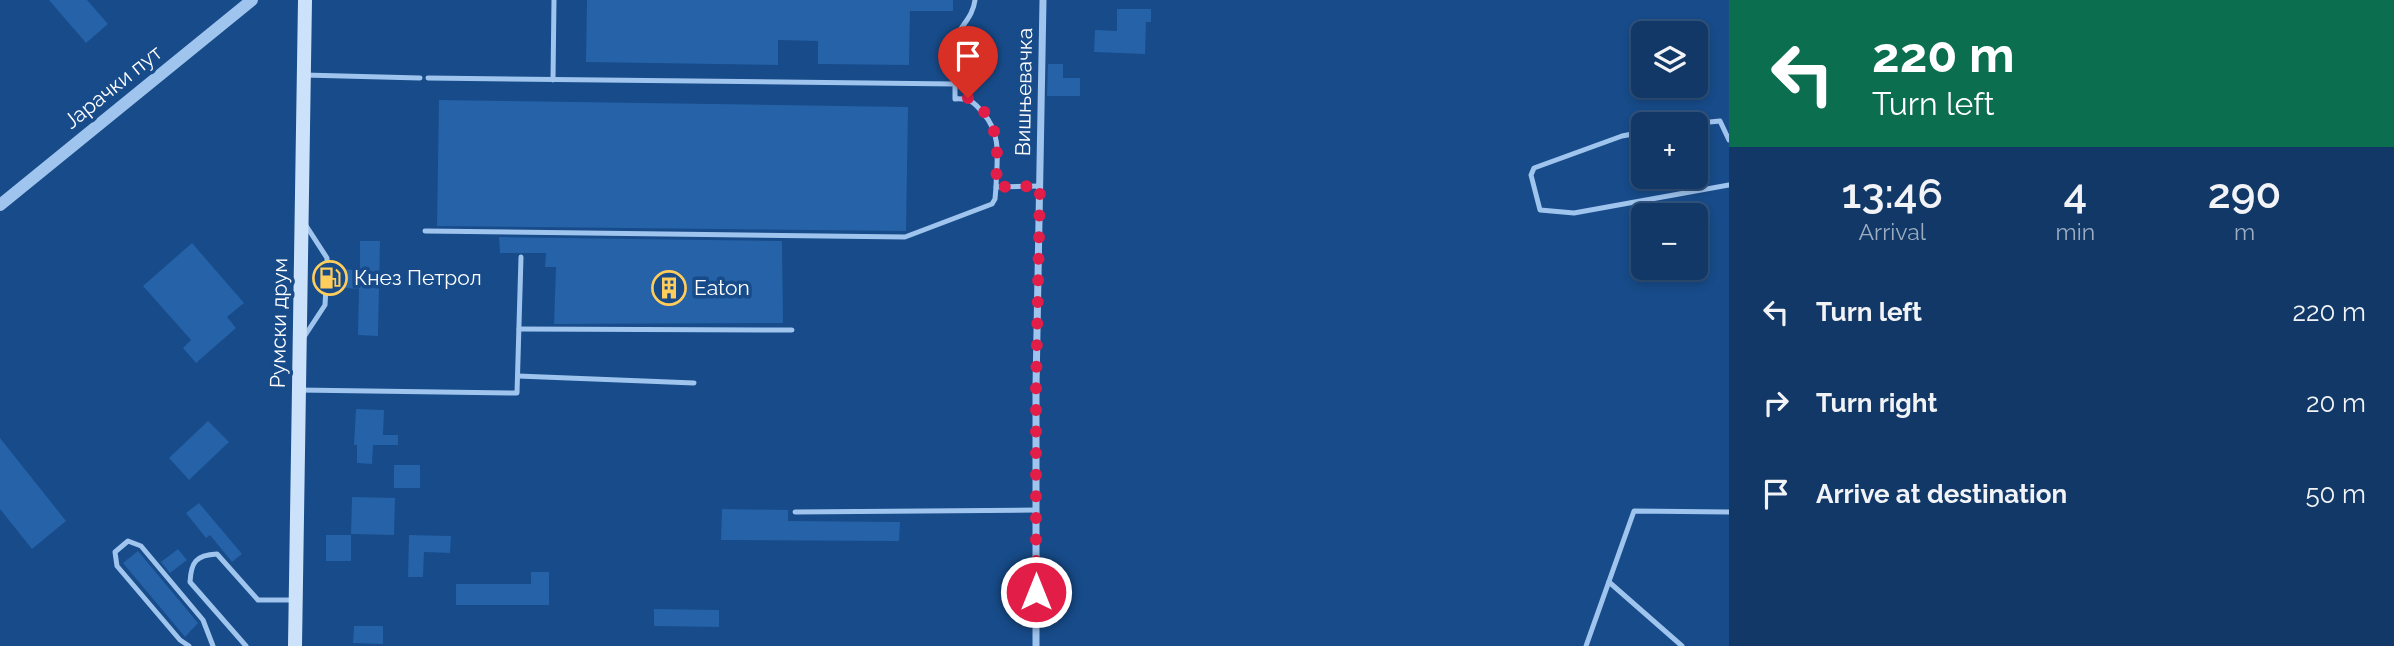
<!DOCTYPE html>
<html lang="en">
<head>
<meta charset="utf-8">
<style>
	body { margin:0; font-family:Raleway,sans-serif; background:#1e4370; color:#f1f3f6; height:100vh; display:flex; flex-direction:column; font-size:26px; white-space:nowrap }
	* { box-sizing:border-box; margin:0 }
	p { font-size:23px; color:#9cacc0 }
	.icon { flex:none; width:38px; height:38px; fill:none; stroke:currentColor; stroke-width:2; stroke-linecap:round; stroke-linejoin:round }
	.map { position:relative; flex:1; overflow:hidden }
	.side { display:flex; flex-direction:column; background:#113867; width:665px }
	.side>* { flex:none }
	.banner { background:#0b6e4f; color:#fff; overflow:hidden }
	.fabs { position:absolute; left:1631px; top:21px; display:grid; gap:14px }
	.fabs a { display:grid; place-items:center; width:77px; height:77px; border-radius:10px; background:#113867; box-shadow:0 4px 10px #0003,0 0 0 2px #30527b; font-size:35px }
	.pin { position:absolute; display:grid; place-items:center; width:60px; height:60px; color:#fff; margin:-72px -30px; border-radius:50% 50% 50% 0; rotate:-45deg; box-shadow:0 0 7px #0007 }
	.pin .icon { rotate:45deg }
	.me { position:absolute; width:77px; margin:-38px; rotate:0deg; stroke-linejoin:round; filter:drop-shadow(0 0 5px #0008) }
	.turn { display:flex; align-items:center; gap:24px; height:147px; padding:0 28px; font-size:32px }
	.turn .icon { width:91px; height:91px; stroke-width:2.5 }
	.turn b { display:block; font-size:49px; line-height:60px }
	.eta { display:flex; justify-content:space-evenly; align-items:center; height:119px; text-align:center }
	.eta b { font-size:42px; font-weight:600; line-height:49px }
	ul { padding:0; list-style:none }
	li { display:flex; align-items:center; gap:21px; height:91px; padding:0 28px }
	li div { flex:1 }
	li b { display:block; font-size:26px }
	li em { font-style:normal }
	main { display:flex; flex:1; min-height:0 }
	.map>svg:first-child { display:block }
	.building { fill:#2562a8 }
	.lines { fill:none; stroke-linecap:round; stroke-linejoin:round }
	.service { stroke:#9fc4ee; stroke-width:5 }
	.minor { stroke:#9fc4ee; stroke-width:7 }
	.tertiary { stroke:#9fc4ee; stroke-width:12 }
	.secondary { stroke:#cce1fa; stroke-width:14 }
	.route { stroke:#e11d48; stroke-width:12; stroke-dasharray:0 21.6 }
	.labels { text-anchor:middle; stroke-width:7; stroke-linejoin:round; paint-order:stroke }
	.street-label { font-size:21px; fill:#fff; stroke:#174b89 }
	.poi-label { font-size:21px; fill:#fff; stroke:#174b89; text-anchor:start }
</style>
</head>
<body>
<main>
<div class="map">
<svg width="1729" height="646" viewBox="0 0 1729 646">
	<rect width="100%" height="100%" fill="#174b89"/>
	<g class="building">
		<polygon points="49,0 87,0 108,24 86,43"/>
		<polygon points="587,0 953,0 953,11 910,11 909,65 818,64 818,41 778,40 778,65 586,62"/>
		<polygon points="1117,9 1151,9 1151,22 1146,22 1145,54 1094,52 1095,30 1117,31"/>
		<polygon points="1048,64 1063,64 1063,78 1080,78 1080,96 1047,96"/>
		<polygon points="439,100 908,107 906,231 437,226"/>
		<polygon points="499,237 782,241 783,323 554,324 556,267 545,267 546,253 500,253"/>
		<polygon points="360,241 380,241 378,336 358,335 359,289 331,287 329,283 324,282 325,274 330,273 332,269 360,270"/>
		<polygon points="192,243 244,303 227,317 236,328 196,363 183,348 191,340 143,286"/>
		<polygon points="356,409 384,410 383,435 398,435 398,445 373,445 372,464 357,463 357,445 354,445"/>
		<polygon points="208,421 229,442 189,480 169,458"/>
		<polygon points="0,438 66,521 32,549 0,509"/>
		<rect x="394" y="465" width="26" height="23"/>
		<polygon points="352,497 395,498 394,535 351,534"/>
		<polygon points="199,503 242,554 232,562 210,535 206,538 186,513"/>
		<polygon points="722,509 788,510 788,521 900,522 899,541 721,540"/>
		<rect x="326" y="535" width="25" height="26"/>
		<polygon points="409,535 451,536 450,553 424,552 423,577 408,577"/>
		<polygon points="178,549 187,560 170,573 161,562"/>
		<polygon points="138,551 198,623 185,637 123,563"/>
		<polygon points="531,572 549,572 549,605 456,605 456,584 531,584"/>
		<polygon points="654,609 719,610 719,627 654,626"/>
		<polygon points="354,626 383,626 383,644 353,643"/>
	</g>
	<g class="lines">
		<g class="service">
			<polyline points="304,75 420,78"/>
			<path d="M428,78L955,84C955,69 952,50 957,36C963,23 973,16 975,0"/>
			<polyline points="553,80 554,0"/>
			<path d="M955,84V99C970,98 974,102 983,113C1002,134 997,159 996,187L1040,186"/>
			<polyline points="1689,124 1720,121 1729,140"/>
			<polyline points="1643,132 1622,136 1534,168 1531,175 1540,210 1574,213 1729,185"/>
			<polyline points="305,224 327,258 327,269"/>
			<polyline points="425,231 905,237 992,204 995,199 996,187"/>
			<polyline points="519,329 792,330"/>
			<polyline points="304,337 325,305 326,287"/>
			<polyline points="518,376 694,383"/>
			<polyline points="299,390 517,393 521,257"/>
			<polyline points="795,512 1036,510"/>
			<polyline points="1609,582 1682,646"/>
			<polyline points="189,646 180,640 117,566 115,552 128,541 141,546 203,620 213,646"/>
			<path d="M246,646L190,582C191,562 196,555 217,554L258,600H293"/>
			<polyline points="1586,646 1634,511 1729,512"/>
		</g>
		<polyline class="minor" points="1036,646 1036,387 1043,0"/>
		<polyline class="tertiary" points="0,205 252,0"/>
		<polyline class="secondary" points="295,646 305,0"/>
	</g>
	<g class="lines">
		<path class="route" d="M968,98C1003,120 997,152 996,187L1040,186L1036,387V592"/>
	</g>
	<defs>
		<g id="fuel-ring" transform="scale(1.75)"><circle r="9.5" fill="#174b89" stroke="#ffcd5c" stroke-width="1.5"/><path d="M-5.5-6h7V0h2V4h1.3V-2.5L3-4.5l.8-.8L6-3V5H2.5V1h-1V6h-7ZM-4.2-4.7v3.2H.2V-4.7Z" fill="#ffcd5c"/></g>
		<g id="building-ring" transform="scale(1.75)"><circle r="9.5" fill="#174b89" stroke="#ffcd5c" stroke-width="1.5"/><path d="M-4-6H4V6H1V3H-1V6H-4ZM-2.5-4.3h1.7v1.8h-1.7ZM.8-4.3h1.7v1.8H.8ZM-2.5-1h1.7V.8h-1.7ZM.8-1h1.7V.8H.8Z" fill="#ffcd5c"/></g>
	</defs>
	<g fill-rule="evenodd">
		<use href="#fuel-ring" x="330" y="278"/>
		<use href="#building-ring" x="669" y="288"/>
	</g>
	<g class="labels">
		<g class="street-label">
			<text transform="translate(113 87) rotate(-39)" y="7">Јарачки пут</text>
			<text transform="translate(1024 92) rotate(-89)" y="7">Вишњевачка</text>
			<text transform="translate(279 323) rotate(-89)" y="7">Румски друм</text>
		</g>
		<g class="poi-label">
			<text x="354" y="285">Кнез Петрол</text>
			<text x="694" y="295">Eaton</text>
		</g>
	</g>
</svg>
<div class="fabs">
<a><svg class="icon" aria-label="layers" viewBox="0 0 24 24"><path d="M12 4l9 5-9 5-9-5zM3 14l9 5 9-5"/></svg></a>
<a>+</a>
<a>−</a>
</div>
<div class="pin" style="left:968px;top:98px;background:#d93025"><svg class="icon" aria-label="arrive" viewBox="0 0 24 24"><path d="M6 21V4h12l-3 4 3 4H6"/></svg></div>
<svg class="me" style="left:1036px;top:592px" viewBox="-20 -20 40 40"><circle r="17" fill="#e11d48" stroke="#fff" stroke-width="3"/><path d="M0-11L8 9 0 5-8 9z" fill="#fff"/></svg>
</div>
<section class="side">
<div class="banner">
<div class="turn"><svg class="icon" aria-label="left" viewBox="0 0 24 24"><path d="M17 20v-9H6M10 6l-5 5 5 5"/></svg><div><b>220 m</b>Turn left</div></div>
</div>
<div class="eta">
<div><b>13:46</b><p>Arrival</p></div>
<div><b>4</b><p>min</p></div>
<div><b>290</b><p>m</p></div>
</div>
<ul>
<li><svg class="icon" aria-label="left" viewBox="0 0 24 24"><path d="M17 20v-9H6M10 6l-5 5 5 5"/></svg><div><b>Turn left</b></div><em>220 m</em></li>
<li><svg class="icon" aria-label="right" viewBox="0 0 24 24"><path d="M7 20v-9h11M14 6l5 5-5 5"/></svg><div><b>Turn right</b></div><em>20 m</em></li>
<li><svg class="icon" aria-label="arrive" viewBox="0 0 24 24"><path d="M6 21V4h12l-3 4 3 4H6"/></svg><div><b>Arrive at destination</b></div><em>50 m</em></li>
</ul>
</section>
</main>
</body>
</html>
